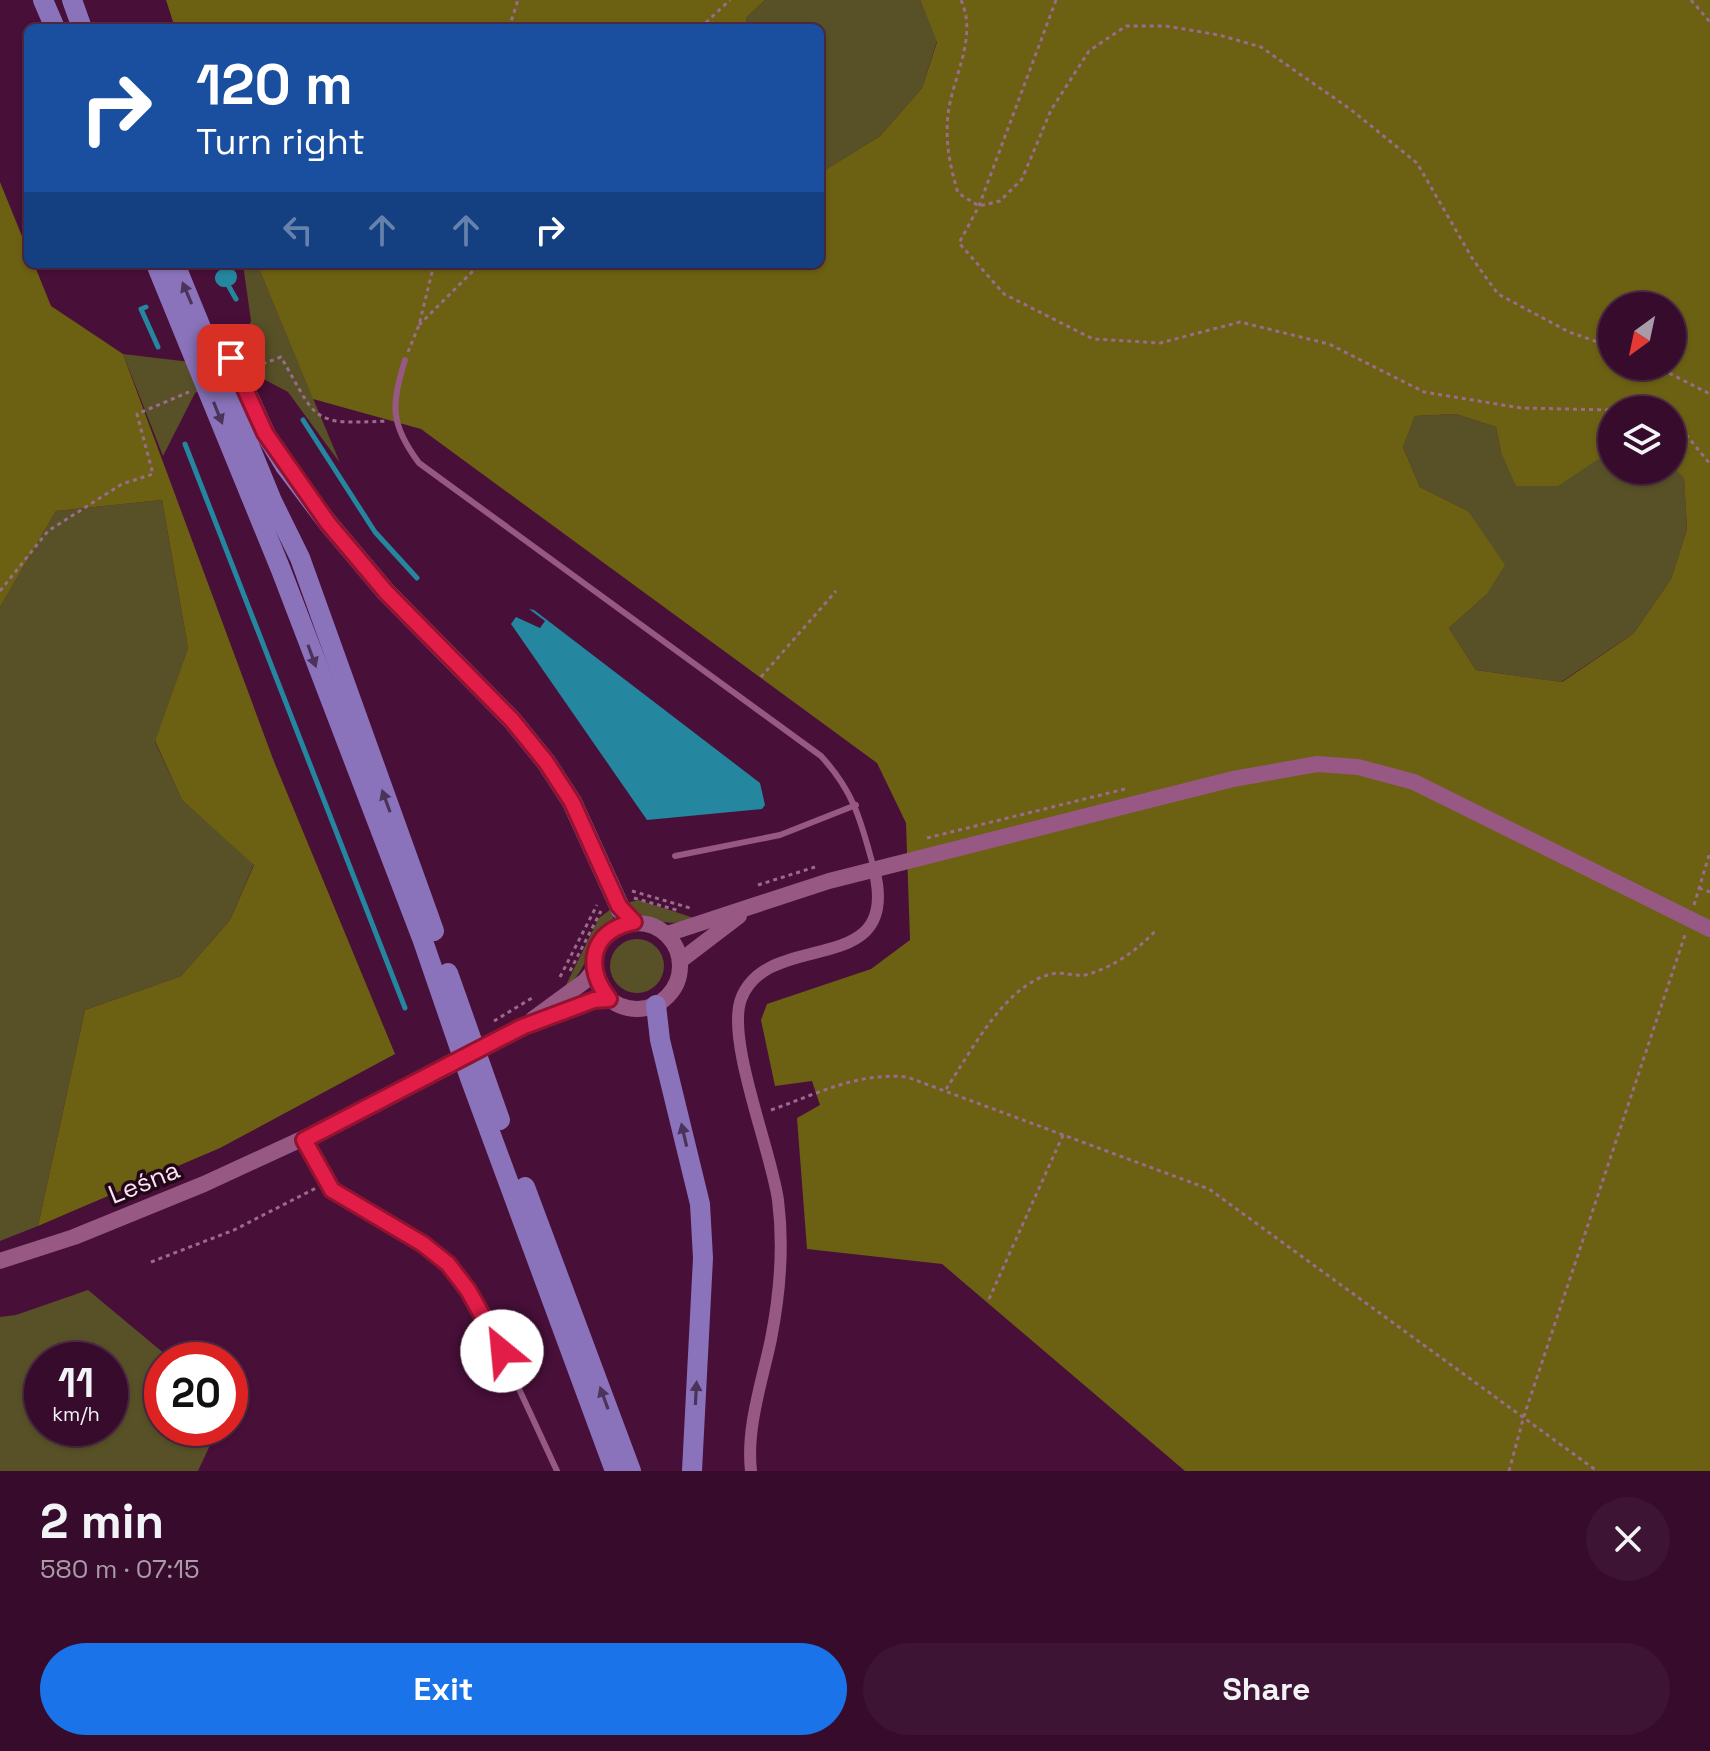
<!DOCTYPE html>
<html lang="en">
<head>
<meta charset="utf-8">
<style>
	body { margin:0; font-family:"Space Grotesk",sans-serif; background:#3d1433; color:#f1f3f6; height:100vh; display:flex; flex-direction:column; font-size:30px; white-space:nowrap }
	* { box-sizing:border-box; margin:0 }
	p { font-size:26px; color:#aa9ba9 }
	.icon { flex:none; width:44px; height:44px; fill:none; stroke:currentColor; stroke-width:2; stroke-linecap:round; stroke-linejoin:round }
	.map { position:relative; height:1471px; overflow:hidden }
	.side { display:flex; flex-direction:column; background:#360b2b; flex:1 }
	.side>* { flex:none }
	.hud { position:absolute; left:24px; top:24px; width:800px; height:244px; border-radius:12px; box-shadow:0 2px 6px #0004,0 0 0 2px #502b47; background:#1a4fa0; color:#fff; overflow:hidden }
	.needle { width:52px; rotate:213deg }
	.fabs { position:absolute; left:1598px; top:292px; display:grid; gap:16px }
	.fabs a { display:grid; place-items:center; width:88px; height:88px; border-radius:50%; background:#360b2b; box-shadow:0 2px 6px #0004,0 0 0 2px #502b47; font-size:40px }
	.speed { position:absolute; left:24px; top:1342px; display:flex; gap:16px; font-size:40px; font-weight:700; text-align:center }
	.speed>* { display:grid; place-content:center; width:104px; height:104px; border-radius:50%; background:#360b2b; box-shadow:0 2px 6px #0004,0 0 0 2px #502b47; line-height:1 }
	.speed small { font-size:20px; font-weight:400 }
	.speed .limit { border:12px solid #d22; background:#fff; color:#111 }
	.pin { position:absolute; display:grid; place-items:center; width:68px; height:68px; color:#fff; margin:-34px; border-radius:16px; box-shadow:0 4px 12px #0006 }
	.me { position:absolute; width:88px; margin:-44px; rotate:332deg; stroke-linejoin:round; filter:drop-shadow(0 0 6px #0008) }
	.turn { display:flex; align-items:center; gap:28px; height:168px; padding:0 40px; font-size:36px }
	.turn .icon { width:104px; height:104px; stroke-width:2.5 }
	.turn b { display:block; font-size:56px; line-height:68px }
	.lanes { display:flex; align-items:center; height:76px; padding:0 40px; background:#0003; justify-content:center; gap:40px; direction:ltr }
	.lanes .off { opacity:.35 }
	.round { display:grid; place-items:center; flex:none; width:84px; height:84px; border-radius:42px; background:#3d1433 }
	.headline { display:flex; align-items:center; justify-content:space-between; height:136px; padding:0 40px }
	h1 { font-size:48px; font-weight:700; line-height:60px }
	.button { display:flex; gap:16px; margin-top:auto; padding:16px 40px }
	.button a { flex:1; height:92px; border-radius:48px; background:#1a73e8; color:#fff; font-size:32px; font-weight:700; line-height:92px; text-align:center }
	.button a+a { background:#3d1433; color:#f1f3f6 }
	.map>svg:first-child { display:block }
	.green { fill:#585127; fill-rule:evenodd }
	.forest { fill:#6c6012; fill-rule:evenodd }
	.water { fill:#24869f }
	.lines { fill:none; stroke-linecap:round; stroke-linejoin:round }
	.stream { stroke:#24869f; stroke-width:5 }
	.canal { stroke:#24869f; stroke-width:18 }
	.path { stroke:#996c8c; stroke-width:3; stroke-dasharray:4 4; stroke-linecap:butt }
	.service { stroke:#975883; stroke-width:6 }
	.minor { stroke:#975883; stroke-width:12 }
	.tertiary { stroke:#975883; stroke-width:16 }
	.primary { stroke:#8a73bb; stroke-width:20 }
	.oneway { fill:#4b335a }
	.route-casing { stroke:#92132f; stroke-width:20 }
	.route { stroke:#e11d48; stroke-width:14 }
	.labels { text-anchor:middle; stroke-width:7; stroke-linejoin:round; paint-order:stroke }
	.street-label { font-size:26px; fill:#ffe1f3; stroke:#210819 }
</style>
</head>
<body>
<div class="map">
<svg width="1710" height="1471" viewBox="0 0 1710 1471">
	<rect width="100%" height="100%" fill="#480f39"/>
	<g class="green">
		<polygon points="765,0 920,0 937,41 922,88 880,136 825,170 820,169 820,28 745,28 747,17"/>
		<polygon points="243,264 257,264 340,463 288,392 250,372 195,393 163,456 123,354 190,362 241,345 251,321"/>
		<polygon points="1456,414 1496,427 1501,452 1591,462 1612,450 1612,470 1672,470 1672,466 1684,477 1687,529 1671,579 1633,634 1561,682 1476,670 1449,628 1486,595 1468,511 1420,487 1403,447 1415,416"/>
		<polygon points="162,500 188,648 155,742 182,800 254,864 230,920 181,976 85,1010 38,1226 0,1241 0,607 56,511"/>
		<path d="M639,900L697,919C668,926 649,924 626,903Z"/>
		<path d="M611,909L614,921C585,940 592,968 564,989L599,918Z"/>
		<circle cx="637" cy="966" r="27"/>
		<path d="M88,1290L172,1360H162V1428H218L198,1471H0V1317L16,1315ZM110,1360V1428H42V1360Z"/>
	</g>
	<g class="forest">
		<polygon points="166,0 765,0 747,17 745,28 175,28"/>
		<path d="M920,0H1710V1471H1185L942,1264L807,1249L797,1118L820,1105L812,1081L775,1086L761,1020L767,1004L871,969L910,940L906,823L877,763L421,429L313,399L257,264H820V169L825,170L880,136L922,88L937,42ZM1612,306H1672V366H1612ZM1612,410H1672V466L1684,478L1687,529L1671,579L1633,634L1562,682L1476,670L1449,628L1486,595L1505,565L1468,511L1420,487L1403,447L1415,416L1456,414L1496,427L1501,452L1516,486H1558L1612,450Z"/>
		<polygon points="0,182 28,251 28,264 34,264 51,306 123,354 273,759 395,1054 220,1148 38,1226 85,1010 181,976 230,920 254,865 182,800 155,741 188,648 162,500 56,511 0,607"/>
	</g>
	<polygon class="water" points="529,609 534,610 760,783 765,805 762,809 647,820 511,624 516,617 540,628 545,621"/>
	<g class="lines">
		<g class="stream">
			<polyline points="221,279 224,278 236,299"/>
			<polyline points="146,307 141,309 158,347"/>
			<polyline points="303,420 375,532 417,578"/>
			<polyline points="185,444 405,1008"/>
		</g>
		<polyline class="canal" points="224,278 228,277"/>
		<g class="path">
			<path d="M961,0C978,37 953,76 948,114C945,143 950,166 958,193L979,206L1000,201L1022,179L1051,110L1089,51L1126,26H1166L1219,35L1261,47L1350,109L1417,163L1472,258L1498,294L1569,332L1612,347"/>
			<polyline points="1056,0 979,206 959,243 1004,294 1093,339 1160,343 1240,322 1329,344 1424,392 1521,408 1612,410"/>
			<polyline points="1691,0 1710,22"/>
			<polyline points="509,28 518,0"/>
			<polyline points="700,28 730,0"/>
			<polyline points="419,325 480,264"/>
			<polyline points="408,352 419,325 434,264"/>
			<polyline points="1655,366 1710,394"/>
			<path d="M255,367L281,357C318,421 310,425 387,421"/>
			<polyline points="1672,428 1683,431 1710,464"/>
			<polyline points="0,591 48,531 122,484 153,474 137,414 189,392"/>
			<polyline points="761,677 836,591"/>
			<polyline points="927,838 1125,789"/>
			<polyline points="758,885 815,867"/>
			<polyline points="1699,888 1710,892"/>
			<polyline points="632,891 690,908"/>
			<polyline points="634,898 680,911"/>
			<polyline points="1694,905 1710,852"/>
			<polyline points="570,971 601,911"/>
			<polyline points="560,977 597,905"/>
			<polyline points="494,1021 532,998"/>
			<path d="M946,1089C971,1052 1005,984 1052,974C1064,971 1078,978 1089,974C1113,967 1139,949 1155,931"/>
			<path d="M771,1110C817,1094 857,1072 907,1077L1209,1189L1597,1471"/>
			<polyline points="151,1262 234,1230 318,1187"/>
			<polyline points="989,1299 1064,1133"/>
			<polyline points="1509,1471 1524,1416 1685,935"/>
		</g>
		<g class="service">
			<path d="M405,360C391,406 390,424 419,463L821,756C855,793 861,822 874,869"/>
			<polyline points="675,856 780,835 856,805"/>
			<polyline points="304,1140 332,1190 423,1244 458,1275 494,1335 557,1471"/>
		</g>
		<path class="minor" d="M751,1471C746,1428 762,1382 771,1339C780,1293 784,1247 778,1200C771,1150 726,1040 741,999C768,927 903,982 874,869"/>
		<g class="tertiary">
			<circle cx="637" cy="966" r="43"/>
			<polyline points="667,934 829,881 1233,779 1317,764 1358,767 1414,782 1710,929"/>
			<polyline points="680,961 739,916"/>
			<polyline points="533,1019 585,981 594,970"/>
			<polyline points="0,1261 74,1237 204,1184 371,1107 522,1027 594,1000 609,999"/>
		</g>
		<g class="primary">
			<polyline points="43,0 55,28"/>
			<polyline points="72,0 82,28"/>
			<polyline points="156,264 281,570 423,941 470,1078 615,1471"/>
			<polyline points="175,264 272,501 300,558 434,931"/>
			<polyline points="210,334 231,358 265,433 285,466 328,523 386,592 512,720 546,762 572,802 621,910 634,922"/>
			<polyline points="448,973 500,1120"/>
			<polyline points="656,1005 660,1040 700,1204 703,1258 692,1471"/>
			<polyline points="525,1187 631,1471"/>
		</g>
	</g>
	<defs><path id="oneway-solid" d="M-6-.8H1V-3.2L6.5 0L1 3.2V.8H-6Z" transform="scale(2)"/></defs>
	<g class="oneway">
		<use href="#oneway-solid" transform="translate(187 293) rotate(-113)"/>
		<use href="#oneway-solid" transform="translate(218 413) rotate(68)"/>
		<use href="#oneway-solid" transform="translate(312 656) rotate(70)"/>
		<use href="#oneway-solid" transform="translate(386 801) rotate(-110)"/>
		<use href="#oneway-solid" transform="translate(684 1135) rotate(-103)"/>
		<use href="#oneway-solid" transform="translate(696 1393) rotate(-87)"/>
		<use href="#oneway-solid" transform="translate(604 1398) rotate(-110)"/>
	</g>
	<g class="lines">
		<g class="route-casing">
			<path id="route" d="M231,358L265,433L328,523L386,592L512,720L546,762L572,802L619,906L634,922C590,931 584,967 609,999L594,1000L522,1027L304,1140L332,1190L423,1244L448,1264L468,1290L502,1351"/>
		</g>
		<use href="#route" class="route"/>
	</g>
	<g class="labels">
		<g class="street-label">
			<text transform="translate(144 1182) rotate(-22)" y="9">Leśna</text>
		</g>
	</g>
</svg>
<div class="fabs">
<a><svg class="needle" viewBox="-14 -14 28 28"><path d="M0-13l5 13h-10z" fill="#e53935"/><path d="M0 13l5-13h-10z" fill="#aa9ba9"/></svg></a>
<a><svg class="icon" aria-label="layers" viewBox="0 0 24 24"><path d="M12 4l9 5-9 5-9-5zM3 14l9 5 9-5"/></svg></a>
</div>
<div class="speed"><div>11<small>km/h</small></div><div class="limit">20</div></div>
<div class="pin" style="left:231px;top:358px;background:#d93025"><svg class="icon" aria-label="arrive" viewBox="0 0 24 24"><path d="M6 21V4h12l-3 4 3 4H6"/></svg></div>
<svg class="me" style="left:502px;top:1351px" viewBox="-20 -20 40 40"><circle r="19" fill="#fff"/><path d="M0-13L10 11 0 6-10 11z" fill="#e11d48"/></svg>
<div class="hud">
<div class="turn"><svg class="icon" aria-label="right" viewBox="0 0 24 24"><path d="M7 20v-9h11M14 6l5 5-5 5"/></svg><div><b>120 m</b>Turn right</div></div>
<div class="lanes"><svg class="icon off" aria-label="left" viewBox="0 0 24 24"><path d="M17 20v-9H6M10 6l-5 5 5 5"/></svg><svg class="icon off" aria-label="ahead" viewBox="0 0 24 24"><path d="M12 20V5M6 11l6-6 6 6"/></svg><svg class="icon off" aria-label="ahead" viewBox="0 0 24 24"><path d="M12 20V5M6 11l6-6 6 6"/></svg><svg class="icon" aria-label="right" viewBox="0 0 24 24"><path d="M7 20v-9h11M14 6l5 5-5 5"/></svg></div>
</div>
</div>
<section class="side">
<div class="headline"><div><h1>2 min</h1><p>580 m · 07:15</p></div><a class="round"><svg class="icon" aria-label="close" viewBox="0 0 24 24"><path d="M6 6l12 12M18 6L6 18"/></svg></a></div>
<div class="button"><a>Exit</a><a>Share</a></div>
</section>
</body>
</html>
